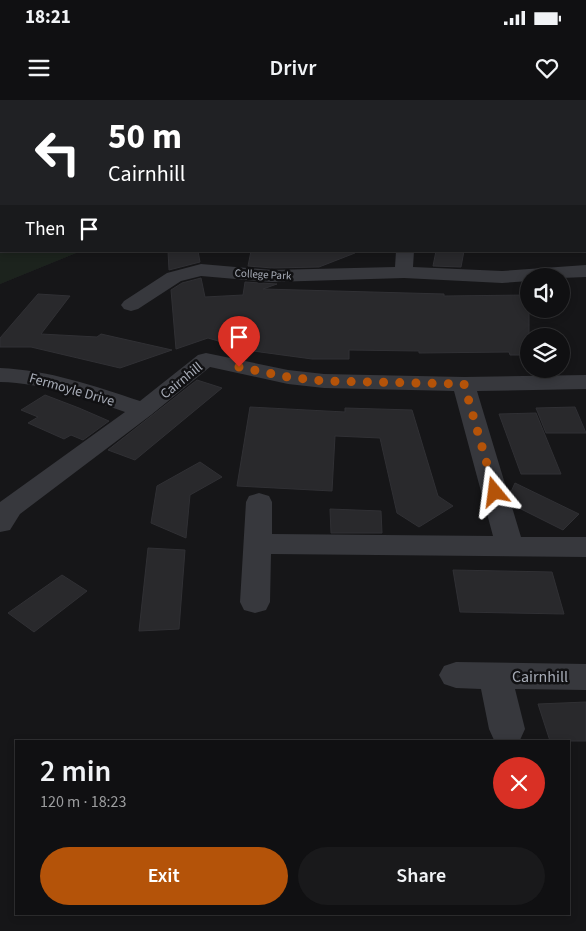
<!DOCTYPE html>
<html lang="en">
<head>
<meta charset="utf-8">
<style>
	body { margin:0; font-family:"Source Sans 3",sans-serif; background:#19191b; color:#f1f3f6; height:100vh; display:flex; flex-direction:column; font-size:19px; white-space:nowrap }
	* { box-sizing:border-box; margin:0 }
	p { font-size:16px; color:#9c9d9f }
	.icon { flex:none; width:28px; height:28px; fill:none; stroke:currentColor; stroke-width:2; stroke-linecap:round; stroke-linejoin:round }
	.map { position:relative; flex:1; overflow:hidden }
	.panel { position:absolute; left:15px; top:640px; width:555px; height:175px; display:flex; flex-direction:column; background:#101012; border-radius:0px; box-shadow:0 2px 8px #0003,0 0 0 1px #303032 }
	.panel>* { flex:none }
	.top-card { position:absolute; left:0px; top:0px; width:586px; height:152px; box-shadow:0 2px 8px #0003,0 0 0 1px #303032; background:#202124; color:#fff; overflow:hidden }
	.tools { position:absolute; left:520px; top:168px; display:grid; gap:10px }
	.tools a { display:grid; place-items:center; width:50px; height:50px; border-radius:50%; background:#101012; box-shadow:0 2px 8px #0003,0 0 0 1px #303032; font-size:25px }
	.pin { position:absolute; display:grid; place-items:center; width:42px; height:42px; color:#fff; margin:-51px -21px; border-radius:50% 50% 50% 0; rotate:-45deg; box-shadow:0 0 5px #0007 }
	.pin .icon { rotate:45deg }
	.me { position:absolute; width:55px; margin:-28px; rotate:344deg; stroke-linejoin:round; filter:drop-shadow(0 0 4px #0008) }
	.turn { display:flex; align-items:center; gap:18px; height:105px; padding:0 25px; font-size:22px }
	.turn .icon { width:65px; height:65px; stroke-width:2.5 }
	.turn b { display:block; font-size:35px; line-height:42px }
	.then { display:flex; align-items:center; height:48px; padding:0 25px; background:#0003; gap:10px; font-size:19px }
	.round { display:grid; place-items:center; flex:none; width:52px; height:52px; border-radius:26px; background:#19191b }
	.head { display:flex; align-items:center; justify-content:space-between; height:85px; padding:0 25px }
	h1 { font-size:30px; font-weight:600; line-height:38px }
	.cta { display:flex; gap:10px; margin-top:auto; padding:10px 25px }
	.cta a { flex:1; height:58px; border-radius:30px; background:#b45309; color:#fff; font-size:20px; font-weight:600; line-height:58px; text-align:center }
	.cta a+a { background:#19191b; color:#f1f3f6 }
	.status { display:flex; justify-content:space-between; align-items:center; height:35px; padding:0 25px; background:#101012; direction:ltr }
	.status svg { height:14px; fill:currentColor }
	header { display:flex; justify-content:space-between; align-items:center; height:65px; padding:0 25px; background:#101012; font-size:22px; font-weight:600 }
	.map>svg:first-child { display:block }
	.built { fill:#222225 }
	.green { fill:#1c231d }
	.building { fill:#29292c; stroke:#303034 }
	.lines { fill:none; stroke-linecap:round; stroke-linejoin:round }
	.path { stroke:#3d3f44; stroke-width:1; stroke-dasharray:1 2; stroke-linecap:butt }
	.minor { fill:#37383d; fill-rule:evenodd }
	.route { stroke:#b45309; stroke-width:9; stroke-dasharray:0 16.2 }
	.labels { text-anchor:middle; stroke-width:5; stroke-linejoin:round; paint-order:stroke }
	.far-street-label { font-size:11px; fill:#a8adb8; stroke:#111113 }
	.street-label { font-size:14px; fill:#a8adb8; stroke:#111113 }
	.near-street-label { font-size:16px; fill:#a8adb8; stroke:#111113 }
</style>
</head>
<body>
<div class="status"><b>18:21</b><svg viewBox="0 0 49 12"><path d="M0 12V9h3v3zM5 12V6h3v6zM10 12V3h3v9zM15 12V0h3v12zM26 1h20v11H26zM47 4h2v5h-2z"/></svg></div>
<header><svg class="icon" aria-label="menu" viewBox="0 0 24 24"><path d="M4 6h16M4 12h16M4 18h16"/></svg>Drivr<svg class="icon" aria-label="heart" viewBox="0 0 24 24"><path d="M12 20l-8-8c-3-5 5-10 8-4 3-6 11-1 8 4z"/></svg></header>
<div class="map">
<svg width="586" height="831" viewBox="0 0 586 831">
	<rect width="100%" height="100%" fill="#161618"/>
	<polygon class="built" points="0,0 183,0 188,1 1,1 1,151 81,151 0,184"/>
	<polygon class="green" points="0,106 1,151 81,151 0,184"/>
	<g class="building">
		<polygon points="168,151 198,151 200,162 169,170"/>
		<polygon points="251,151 355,151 355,153 319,167 272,168 248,166"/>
		<polygon points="436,151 464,151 461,167 433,166"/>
		<polygon points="201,178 205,197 243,195 245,182 277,184 263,189 444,194 444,196 529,195 529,255 510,255 509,252 419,253 419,251 349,250 349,259 312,259 253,251 208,238 176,249 171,190 182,183"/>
		<polygon points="38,194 70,196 41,234 97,237 101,234 172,250 120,268 31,247 0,247 0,238"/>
		<polygon points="197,280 222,288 135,360 108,350"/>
		<polygon points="45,295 79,308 109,321 83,340 71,335 64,339 28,323 38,317 21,310"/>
		<polygon points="250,307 345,312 345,308 412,310 438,396 453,406 419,427 397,413 380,338 335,336 332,391 237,386"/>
		<polygon points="575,307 586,333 546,333 536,308"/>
		<polygon points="536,313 561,374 521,374 499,314"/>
		<polygon points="200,362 222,377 190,395 186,438 151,423 157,386"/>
		<polygon points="515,383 579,414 563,430 513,405 510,394"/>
		<polygon points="330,409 381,411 382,433 331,433"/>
		<polygon points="148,448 185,450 179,529 139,531"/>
		<polygon points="453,470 552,472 564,514 460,512"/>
		<polygon points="62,475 87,491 34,532 8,513"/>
		<polygon points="586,602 586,641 550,641 538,604"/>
	</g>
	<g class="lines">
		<polyline class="path" points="0,0 3,1"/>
		<g class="minor">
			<polygon points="58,0 72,0 73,1 59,1"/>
			<rect x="431" y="0" width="12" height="1"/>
			<polygon points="396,151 414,151 413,167 502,171 586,165 586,177 561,178 561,176 529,176 529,181 502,183 404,178 272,182 201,176 181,181 138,209 131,211 124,209 121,205 124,201 167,173 201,164 272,170 395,167"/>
			<path d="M206,253L288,270L324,274L464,277L586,275V289L477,291L521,437H586V457L271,454L270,502L266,510L255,513L244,510L240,502L246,402L249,396L259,393L269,396L272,402V434L493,436L454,291L324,288L288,284L210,267L151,315L20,414L10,430L0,432V402L125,312C84,298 44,283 0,282V268C49,270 94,286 140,301L198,255Z"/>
			<polygon points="456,562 586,564 586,590 515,589 525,629 520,640 515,641 494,640 489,629 481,589 456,588 444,584 439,575 444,566"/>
		</g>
	</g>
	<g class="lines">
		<polyline class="route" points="239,267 288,277 324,281 464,284 495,392"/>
	</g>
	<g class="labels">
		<g class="far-street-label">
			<text transform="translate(263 174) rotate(3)" y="4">College Park</text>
		</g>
		<g class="street-label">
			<text transform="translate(181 280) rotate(-39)" y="5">Cairnhill</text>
			<text transform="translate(72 289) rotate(16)" y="5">Fermoyle Drive</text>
		</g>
		<g class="near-street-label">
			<text x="540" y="582">Cairnhill</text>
		</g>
	</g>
</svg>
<div class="tools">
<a><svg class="icon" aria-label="sound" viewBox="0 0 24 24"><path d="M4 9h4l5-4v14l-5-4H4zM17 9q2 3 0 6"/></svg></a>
<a><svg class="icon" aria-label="layers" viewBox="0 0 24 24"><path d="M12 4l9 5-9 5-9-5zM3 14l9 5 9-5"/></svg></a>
</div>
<div class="pin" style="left:239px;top:267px;background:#d93025"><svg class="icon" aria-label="arrive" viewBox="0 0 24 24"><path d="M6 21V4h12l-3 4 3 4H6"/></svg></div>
<svg class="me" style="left:495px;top:392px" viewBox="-20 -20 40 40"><path d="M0-17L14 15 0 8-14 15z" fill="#b45309" stroke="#fff" stroke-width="4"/></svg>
<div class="top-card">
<div class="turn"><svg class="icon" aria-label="left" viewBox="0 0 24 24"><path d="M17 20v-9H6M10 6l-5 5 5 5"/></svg><div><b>50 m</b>Cairnhill</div></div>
<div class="then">Then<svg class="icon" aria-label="arrive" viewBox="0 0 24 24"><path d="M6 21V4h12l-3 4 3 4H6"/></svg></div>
</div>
<section class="panel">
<div class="head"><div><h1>2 min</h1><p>120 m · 18:23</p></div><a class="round" style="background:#d93025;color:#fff"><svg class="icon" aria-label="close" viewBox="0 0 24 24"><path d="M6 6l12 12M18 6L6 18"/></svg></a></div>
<div class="cta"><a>Exit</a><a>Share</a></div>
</section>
</div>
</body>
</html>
